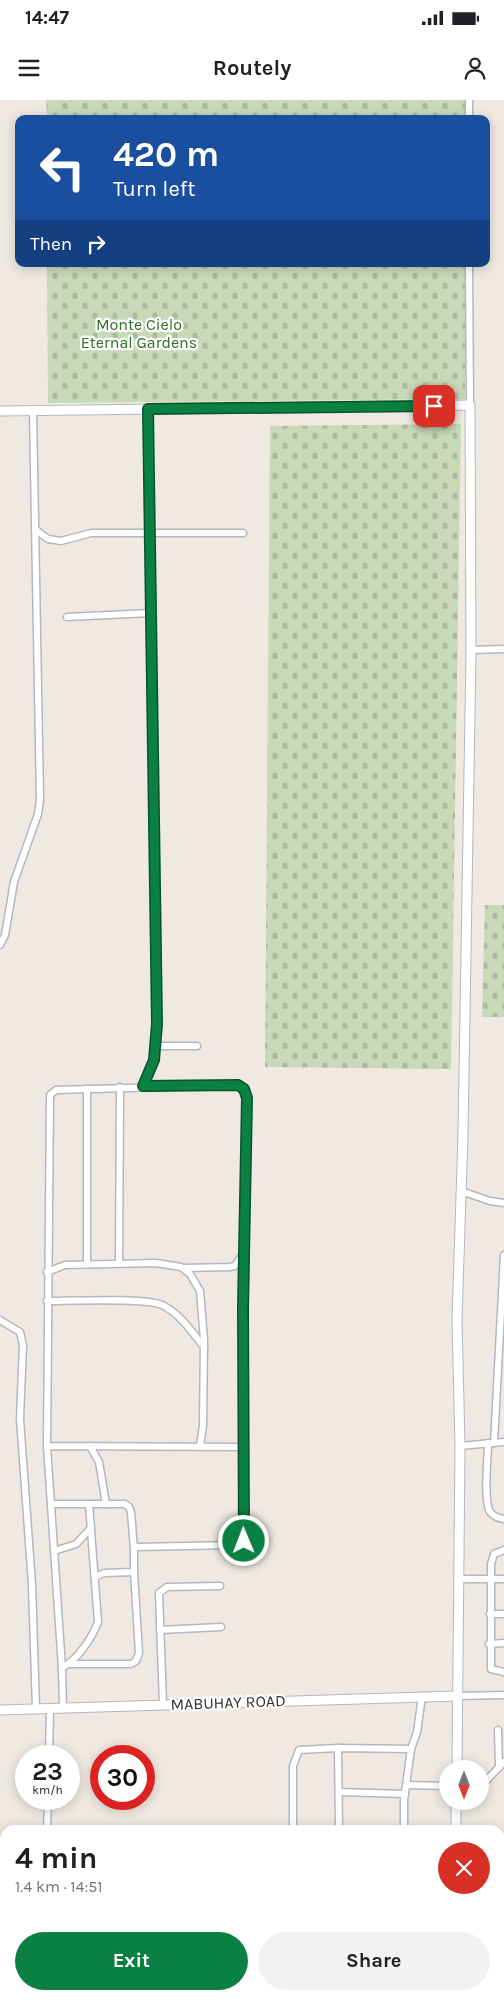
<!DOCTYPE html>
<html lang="en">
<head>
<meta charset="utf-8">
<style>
	body { margin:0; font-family:Karla,sans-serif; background:#f2f2f2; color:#202124; height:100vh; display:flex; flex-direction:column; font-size:19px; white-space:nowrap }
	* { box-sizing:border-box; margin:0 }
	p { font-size:16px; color:#757577 }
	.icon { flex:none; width:28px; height:28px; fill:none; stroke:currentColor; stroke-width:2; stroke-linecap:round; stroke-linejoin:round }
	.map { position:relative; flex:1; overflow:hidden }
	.sheet { position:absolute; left:0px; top:1725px; width:505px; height:175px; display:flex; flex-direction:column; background:#fff; border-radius:15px 15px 0 0; box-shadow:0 2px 12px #0003 }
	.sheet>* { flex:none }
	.top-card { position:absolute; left:15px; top:15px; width:475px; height:152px; border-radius:10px; box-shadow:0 2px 12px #0003; background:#1a4fa0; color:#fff; overflow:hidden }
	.needle { width:32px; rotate:180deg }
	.fabs { position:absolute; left:439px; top:1660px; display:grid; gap:10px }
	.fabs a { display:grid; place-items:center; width:50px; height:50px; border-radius:50%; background:#fff; box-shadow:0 2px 12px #0003; font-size:25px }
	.speed { position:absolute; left:15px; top:1645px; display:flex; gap:10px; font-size:25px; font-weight:700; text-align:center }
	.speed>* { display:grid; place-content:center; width:65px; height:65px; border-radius:50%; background:#fff; box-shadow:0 2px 12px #0003; line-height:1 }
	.speed small { font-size:12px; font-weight:400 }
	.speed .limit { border:8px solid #d22; background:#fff; color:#111 }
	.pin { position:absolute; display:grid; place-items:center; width:42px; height:42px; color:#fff; margin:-21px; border-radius:10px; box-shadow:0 2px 8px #0006 }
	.me { position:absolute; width:55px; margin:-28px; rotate:359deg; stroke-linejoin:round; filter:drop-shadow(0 0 4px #0008) }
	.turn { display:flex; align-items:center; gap:18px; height:105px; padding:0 15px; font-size:22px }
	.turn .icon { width:65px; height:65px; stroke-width:2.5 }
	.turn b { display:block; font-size:35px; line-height:42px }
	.then { display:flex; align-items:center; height:48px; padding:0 15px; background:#0003; gap:10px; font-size:19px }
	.round { display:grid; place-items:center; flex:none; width:52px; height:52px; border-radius:26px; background:#f2f2f2 }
	.headline { display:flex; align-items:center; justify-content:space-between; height:85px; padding:0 15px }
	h1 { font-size:30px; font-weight:700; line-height:38px }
	.action { display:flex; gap:10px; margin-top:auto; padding:10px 15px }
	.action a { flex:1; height:58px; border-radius:30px; background:#0b8043; color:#fff; font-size:20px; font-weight:700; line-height:58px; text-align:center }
	.action a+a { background:#f2f2f2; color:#202124 }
	.status { display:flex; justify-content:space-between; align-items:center; height:35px; padding:0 25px; background:#fff; direction:ltr }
	.status svg { height:14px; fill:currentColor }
	header { display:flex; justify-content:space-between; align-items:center; height:65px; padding:0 15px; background:#fff; font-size:22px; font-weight:700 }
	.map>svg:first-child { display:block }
	.cemetery { fill:url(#cemetery-stones) }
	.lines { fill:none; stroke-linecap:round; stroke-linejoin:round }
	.street-casing { stroke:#b4b7c1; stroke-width:9 }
	.secondary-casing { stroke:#b4b7c1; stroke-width:11 }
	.street { stroke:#fff; stroke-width:6 }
	.secondary { stroke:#fff; stroke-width:9 }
	.route-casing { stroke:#07532c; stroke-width:12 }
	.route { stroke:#0b8043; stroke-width:9 }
	.labels { text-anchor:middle; stroke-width:4.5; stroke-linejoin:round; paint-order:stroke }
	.park-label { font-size:16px; fill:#2c6e1b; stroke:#fff }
	.street-label { font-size:16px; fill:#2e2e2e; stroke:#fff }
</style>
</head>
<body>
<div class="status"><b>14:47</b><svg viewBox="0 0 49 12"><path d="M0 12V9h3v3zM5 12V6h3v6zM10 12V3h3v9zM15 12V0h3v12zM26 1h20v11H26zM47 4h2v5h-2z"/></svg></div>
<header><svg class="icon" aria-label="menu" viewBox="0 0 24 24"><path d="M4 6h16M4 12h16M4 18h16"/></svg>Routely<svg class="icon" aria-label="person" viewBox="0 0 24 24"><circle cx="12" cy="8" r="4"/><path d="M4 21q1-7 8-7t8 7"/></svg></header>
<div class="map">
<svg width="504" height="1900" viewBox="0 0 504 1900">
	<defs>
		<pattern id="cemetery-stones" width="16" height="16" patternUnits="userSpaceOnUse" patternTransform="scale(1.25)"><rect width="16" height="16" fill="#c8d9b8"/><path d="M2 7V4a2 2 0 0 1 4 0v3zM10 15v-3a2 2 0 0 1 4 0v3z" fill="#acbb9e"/></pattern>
	</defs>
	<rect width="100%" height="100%" fill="#efe9e1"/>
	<g class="cemetery">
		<polygon points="46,0 465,0 465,19 47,19"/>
		<polygon points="47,164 465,164 465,299 48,303"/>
		<polygon points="461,324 451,969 265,967 270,326"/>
		<polygon points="485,805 504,805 504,917 482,917"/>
	</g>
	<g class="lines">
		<g class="street-casing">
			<g id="street">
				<polyline points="469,19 469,0"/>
				<polyline points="469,164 470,305"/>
				<polyline points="36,430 48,439 61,441 91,433 243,433"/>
				<polyline points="67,517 150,513"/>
				<polyline points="471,550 504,549"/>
				<polyline points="0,845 5,835 14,782 38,714 40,700 33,311"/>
				<polyline points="156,946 197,946"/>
				<polyline points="143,986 154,960 157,924 148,309"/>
				<polyline points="461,1091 490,1101 504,1103"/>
				<polyline points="119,1163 120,987"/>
				<polyline points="87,1164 87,989"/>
				<polyline points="183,1168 230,1167 235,1166 244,1152"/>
				<polyline points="47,1172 65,1165 156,1163 181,1167 190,1174 200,1191 204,1240 203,1326 200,1346"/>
				<path d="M47,1201C68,1201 150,1197 164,1206C181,1215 192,1232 204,1247"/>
				<polyline points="0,1220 20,1232 23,1245 20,1319 32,1484 36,1609"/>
				<path d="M488,1343C488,1358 483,1400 490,1412C494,1417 499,1418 504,1419"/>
				<polyline points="494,1343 504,1155"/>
				<polyline points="47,1346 243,1347 247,998 244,989 238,985 56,990 50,995 47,1346 62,1568"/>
				<polyline points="90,1346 99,1362 106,1404"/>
				<polyline points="460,1346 504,1342"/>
				<polyline points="51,1404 125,1404 129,1407 131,1412 134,1449"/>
				<polyline points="504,1450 494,1454 491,1464 491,1569 504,1572"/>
				<polyline points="54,1451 76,1444 91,1428"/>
				<polyline points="95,1477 104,1473 134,1472 134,1449 136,1447 235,1445 244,1441 243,1347"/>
				<polyline points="458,1479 504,1479"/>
				<polyline points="490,1514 504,1514"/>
				<polyline points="160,1530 221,1527"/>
				<polyline points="489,1544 504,1543"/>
				<polyline points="69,1564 131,1564 136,1561 139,1553 134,1472"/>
				<polyline points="457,1596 504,1595"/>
				<polyline points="163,1604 159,1493 167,1487 220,1486"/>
				<path d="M63,1608L62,1568C78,1559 92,1538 98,1522L89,1404"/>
				<polyline points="498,1630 499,1667"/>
				<polyline points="338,1648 339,1730"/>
				<polyline points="49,1656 50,1609"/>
				<polyline points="407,1685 448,1686"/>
				<polyline points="480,1687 504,1662"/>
				<polyline points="339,1692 405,1694"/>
				<polyline points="47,1730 48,1699"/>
				<polyline points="293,1730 293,1666 299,1650 338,1648 411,1649"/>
				<polyline points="404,1730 404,1700 411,1649 417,1632 422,1596"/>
				<polyline points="0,1747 5,1746"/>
				<polyline points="500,1748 504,1744"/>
				<polyline points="500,1798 500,1883"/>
				<polyline points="0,1836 5,1836"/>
				<polyline points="356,1895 359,1900"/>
				<polyline points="405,1895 405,1900"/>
				<polyline points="42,1900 42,1895"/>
				<polyline points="289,1900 290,1895"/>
				<polyline points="500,1900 500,1895"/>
			</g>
		</g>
		<g class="secondary-casing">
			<g id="secondary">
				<polyline points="0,311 470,305 471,553 463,1034 457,1220 460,1346 457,1669"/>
				<polyline points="0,1610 457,1596"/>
				<polyline points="456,1730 456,1701"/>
				<polyline points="452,1900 453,1895"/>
			</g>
		</g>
		<use href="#street" class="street"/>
		<use href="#secondary" class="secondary"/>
	</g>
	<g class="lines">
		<g class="route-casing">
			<polyline id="route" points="244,1441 243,1207 247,998 244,989 238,985 143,986 154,960 157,924 148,309 434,306"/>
		</g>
		<use href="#route" class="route"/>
	</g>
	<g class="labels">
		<g class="park-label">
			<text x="139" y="230">Monte Cielo<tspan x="139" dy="18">Eternal Gardens</tspan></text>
		</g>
		<g class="street-label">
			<text transform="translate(228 1602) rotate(-2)" y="6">MABUHAY ROAD</text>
		</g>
	</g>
</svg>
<div class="fabs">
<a><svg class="needle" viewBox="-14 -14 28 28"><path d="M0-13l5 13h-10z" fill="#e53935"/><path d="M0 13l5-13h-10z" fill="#757577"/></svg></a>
</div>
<div class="speed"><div>23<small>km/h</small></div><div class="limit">30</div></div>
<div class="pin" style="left:434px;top:306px;background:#d93025"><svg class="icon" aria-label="arrive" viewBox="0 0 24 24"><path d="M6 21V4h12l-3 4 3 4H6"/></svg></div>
<svg class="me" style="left:244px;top:1441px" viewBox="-20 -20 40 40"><circle r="17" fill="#0b8043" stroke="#fff" stroke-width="3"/><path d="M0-11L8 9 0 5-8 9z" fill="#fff"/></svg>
<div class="top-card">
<div class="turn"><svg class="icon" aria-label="left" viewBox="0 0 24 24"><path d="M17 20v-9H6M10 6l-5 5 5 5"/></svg><div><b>420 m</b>Turn left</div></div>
<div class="then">Then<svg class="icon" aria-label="right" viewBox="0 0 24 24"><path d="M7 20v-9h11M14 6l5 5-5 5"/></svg></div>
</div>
<section class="sheet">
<div class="headline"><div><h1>4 min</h1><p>1.4 km · 14:51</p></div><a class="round" style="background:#d93025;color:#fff"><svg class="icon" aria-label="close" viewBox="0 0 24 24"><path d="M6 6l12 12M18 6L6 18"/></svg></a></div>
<div class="action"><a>Exit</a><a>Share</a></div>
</section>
</div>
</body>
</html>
